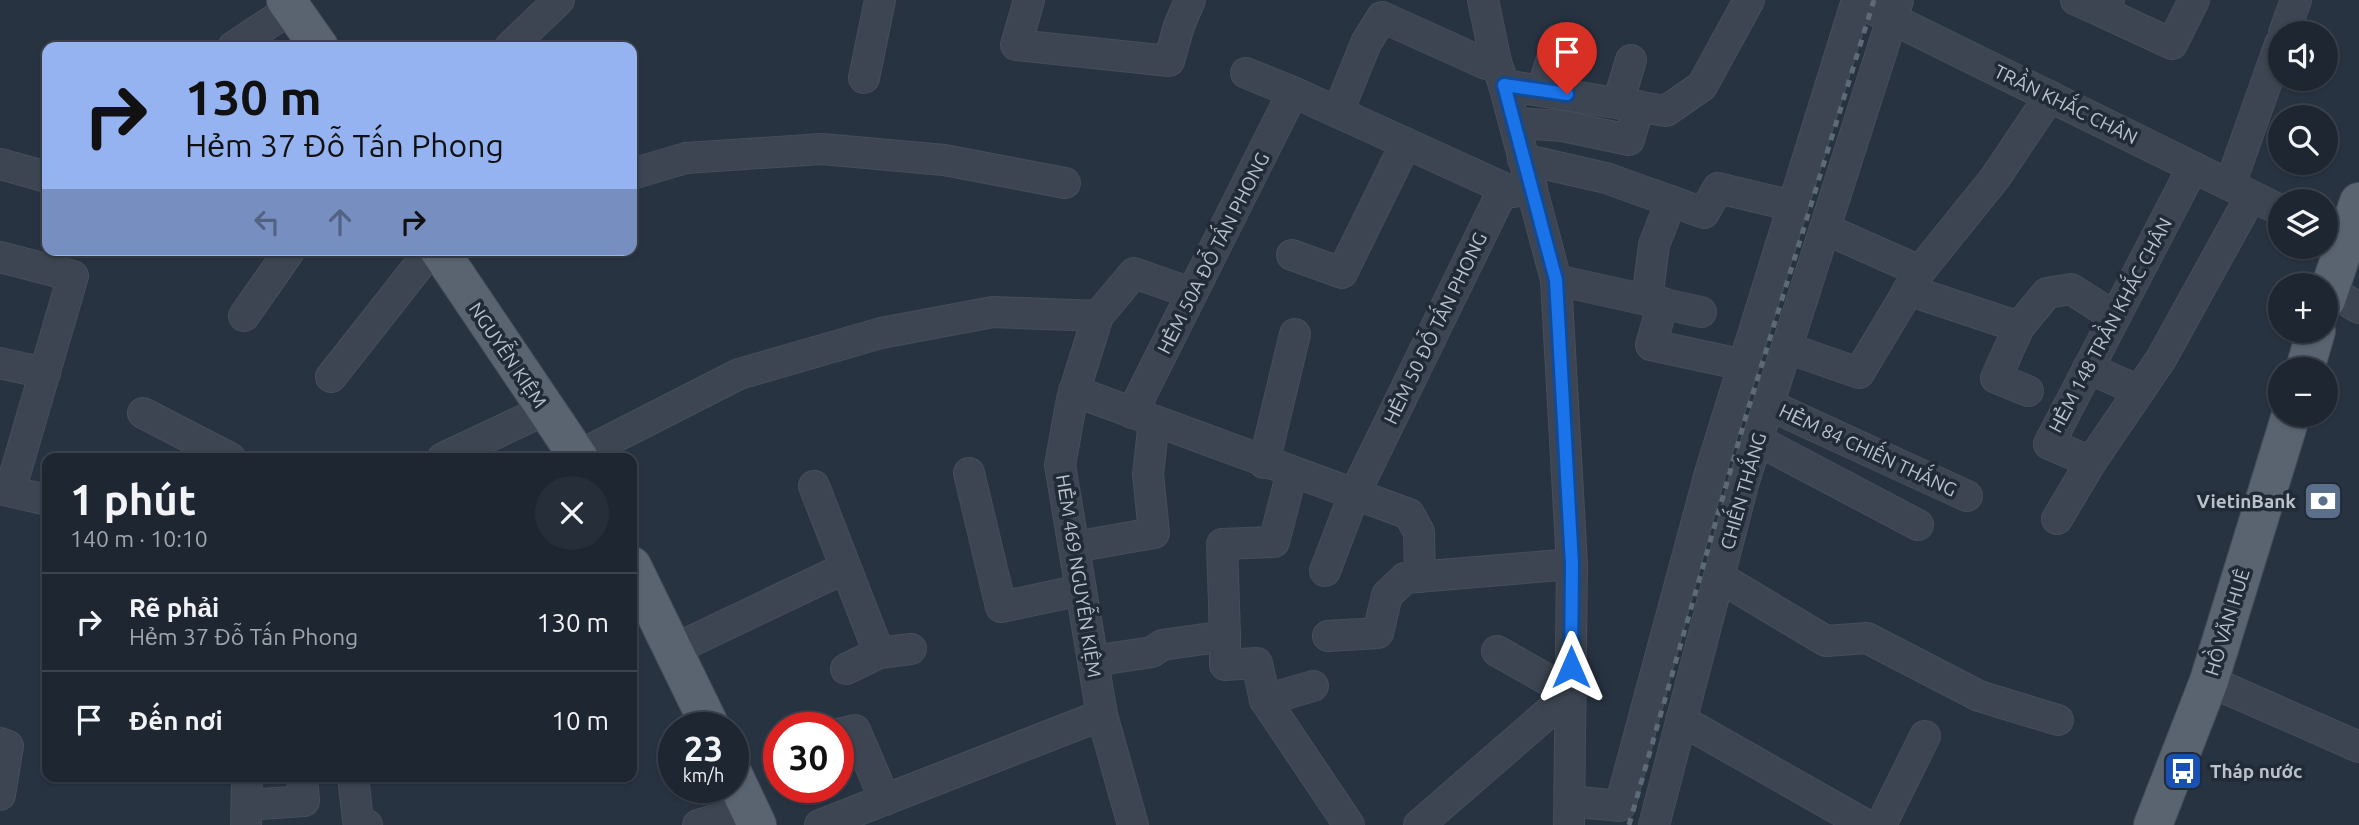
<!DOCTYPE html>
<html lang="vi">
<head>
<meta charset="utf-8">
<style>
	body { margin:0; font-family:Ubuntu,sans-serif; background:#262e3a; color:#f1f3f6; height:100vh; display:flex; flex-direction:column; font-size:26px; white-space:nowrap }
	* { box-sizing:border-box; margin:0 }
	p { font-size:23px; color:#a1a5ac }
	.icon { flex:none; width:38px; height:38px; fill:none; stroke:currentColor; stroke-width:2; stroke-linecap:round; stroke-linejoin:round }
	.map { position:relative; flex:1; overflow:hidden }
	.drawer { position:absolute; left:42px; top:453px; width:595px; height:329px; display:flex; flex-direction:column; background:#1e2632; border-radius:14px; box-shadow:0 2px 5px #0004,0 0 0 2px #3c434d }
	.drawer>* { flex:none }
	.guide { position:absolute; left:42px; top:42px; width:595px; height:214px; border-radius:14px; box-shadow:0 2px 5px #0004,0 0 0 2px #3c434d; background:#95b2f1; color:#111; overflow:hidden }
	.buttons { position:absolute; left:2268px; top:21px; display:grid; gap:14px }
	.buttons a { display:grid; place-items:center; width:70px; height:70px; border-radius:50%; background:#1e2632; box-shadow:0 2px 5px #0004,0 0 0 2px #3c434d; font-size:35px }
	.speed { position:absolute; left:658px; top:712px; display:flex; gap:14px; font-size:35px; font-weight:700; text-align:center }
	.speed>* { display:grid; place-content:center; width:91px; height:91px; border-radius:50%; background:#1e2632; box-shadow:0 2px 5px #0004,0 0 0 2px #3c434d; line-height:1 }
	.speed small { font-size:18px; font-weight:400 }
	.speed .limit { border:10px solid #d22; background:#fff; color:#111 }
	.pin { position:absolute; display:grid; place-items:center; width:60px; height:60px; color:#fff; margin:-72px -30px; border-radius:50% 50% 50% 0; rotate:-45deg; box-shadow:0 0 7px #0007 }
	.pin .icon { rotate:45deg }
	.me { position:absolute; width:77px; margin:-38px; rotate:0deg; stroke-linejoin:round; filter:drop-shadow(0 0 5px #0008) }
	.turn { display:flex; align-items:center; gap:24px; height:147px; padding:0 28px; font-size:32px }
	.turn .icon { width:91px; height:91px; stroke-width:2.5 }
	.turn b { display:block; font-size:49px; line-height:60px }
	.lanes { display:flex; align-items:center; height:66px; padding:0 28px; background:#0003; justify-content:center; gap:35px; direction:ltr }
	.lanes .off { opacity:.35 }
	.round { display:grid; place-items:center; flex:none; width:74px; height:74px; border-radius:37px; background:#262e3a }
	.overview { display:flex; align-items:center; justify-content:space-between; height:119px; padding:0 28px }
	h1 { font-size:42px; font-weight:700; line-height:52px }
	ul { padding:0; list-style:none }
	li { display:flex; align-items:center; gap:21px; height:98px; padding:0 28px; border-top:2px solid #3c434d }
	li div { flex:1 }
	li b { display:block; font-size:26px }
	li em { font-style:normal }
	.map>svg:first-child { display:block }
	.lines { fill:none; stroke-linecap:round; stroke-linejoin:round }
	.minor-casing { stroke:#464e5b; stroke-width:32 }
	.major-casing { stroke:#464e5b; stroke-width:40 }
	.minor { stroke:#3c4551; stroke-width:30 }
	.major { stroke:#5a6471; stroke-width:38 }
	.rail { stroke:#5e6a78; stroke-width:5; stroke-dasharray:7 7; stroke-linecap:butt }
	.route-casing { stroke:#114b97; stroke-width:18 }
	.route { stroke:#1a73e8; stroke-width:12 }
	.labels { text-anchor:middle; stroke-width:7; stroke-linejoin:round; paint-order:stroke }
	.street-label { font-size:19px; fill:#b9c1cb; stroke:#212a37 }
	.poi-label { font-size:19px; font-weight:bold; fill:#b9c1cb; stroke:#212a37; text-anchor:end }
</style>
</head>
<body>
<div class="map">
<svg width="2359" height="825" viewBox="0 0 2359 825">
	<rect width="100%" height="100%" fill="#283342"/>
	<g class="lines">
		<g class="minor-casing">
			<g id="minor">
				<polyline points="1029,0 1016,45 1169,61 1179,26 1190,0"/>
				<polyline points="1483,0 1496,62 1504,85 1556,280 1572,564 1569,825"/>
				<polyline points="2076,0 2103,12 2109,0"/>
				<polyline points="1876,11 2280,210"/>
				<polyline points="2103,12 2172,44 2194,0"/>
				<polyline points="2284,33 2296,0"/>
				<polyline points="233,47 292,8"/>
				<polyline points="510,47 559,0"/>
				<polyline points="1246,73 1293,92 1504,188"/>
				<polyline points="864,78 880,0"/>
				<polyline points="1504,85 1666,111 1702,86 1749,0"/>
				<polyline points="1542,90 1558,40"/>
				<polyline points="1618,103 1631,60"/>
				<polyline points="1338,112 1366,43 1382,17 1486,64 1496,62"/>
				<polyline points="1515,123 1563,126 1629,140 1639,106"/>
				<polyline points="1523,159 1606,178 1704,213 1718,188 1793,206"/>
				<polyline points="0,164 47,177"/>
				<polyline points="632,174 686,158 822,149 944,160 1065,183"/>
				<polyline points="2230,185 2280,44"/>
				<polyline points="1825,229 1920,271"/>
				<polyline points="1292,255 1342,273 1406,143"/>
				<polyline points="0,257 73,276 10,491"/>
				<polyline points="1556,280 1701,312"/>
				<polyline points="1908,290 2019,327 1996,378 2028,391"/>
				<polyline points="2329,290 2359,308"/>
				<polyline points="1647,300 1654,245 1671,201"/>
				<polyline points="1663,303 1651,345 1744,365"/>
				<polyline points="244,316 290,250"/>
				<polyline points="2019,327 2047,293 2071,289 2115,317"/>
				<polyline points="1787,348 1859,373 1920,271 1995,178 2050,96"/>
				<polyline points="0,363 45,373"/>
				<polyline points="2088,368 2139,391"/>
				<polyline points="331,377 431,250"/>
				<polyline points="1074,391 1409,514 1419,532 1420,577"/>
				<polyline points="1769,405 1967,496"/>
				<polyline points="143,413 230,458"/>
				<polyline points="1132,413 1293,92"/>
				<polyline points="1757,440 1918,525"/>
				<polyline points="578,456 739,374 881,333 993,312 1098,316"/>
				<polyline points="443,458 545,410"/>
				<polyline points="2091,462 2049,444 2193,167"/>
				<polyline points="1264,463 1295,334"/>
				<polyline points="969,473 1001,607 1081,590"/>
				<polyline points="814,486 879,653"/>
				<polyline points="0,489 47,500"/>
				<polyline points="2057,519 2091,462 2161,359 2251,196"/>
				<polyline points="1074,547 1154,533 1148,474 1154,421"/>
				<polyline points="1325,571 1354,495 1504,188 1513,192 1532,188"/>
				<polyline points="1719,577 1826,641 1867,638 1979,696 2058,720"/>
				<polyline points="1225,636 1222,544 1274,542 1292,472"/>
				<polyline points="1328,636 1378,633 1387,595 1405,578 1572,564"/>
				<polyline points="673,650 845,568"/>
				<polyline points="1093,661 1152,652 1162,645 1225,636 1225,665 1257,663 1265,700 1349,825"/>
				<polyline points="846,669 879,653 911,649"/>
				<polyline points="2209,681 2359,747"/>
				<polyline points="1265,700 1313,686"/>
				<polyline points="1681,720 1866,825"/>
				<polyline points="838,734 855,730 885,800"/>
				<polyline points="0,743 8,746 0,795"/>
				<polyline points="353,777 358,820 367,825"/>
				<polyline points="1570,801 1620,806 1710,473 1857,0"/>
				<polyline points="247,805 304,801 302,777"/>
				<polyline points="246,825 247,777"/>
				<polyline points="698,825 750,809"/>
				<polyline points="820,825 1102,715"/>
				<polyline points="1133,825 1102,715 1060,465 1072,399 1098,316 1134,273 1191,293"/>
				<polyline points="1419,825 1571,693 1497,651"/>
				<polyline points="1654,825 1744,481 1898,0"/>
				<polyline points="1881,825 1925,736"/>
			</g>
		</g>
		<g class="major-casing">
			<g id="major">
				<polyline points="286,0 319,47"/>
				<polyline points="439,250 579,458"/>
				<polyline points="2326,300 2359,202"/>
				<polyline points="2305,369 2316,331"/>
				<polyline points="632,566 711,728"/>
				<polyline points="733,774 757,825"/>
				<polyline points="2153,825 2209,681 2291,415"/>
			</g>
		</g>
		<use href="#minor" class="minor"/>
		<use href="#major" class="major"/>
		<polyline class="rail" points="1629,825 1746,416 1874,0"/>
	</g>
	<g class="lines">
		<g class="route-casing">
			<polyline id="route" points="1567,94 1504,85 1556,280 1572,564 1571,667"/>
		</g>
		<use href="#route" class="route"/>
	</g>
	<defs>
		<g id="bank-square" transform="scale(2.0125)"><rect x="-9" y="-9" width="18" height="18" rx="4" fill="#5c6f8a" stroke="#212a37"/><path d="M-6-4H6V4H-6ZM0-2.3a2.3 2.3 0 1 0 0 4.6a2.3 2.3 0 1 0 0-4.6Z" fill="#fff"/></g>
		<g id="bus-square" transform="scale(2.0125)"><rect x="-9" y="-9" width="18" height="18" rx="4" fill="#1a4fb4" stroke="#212a37"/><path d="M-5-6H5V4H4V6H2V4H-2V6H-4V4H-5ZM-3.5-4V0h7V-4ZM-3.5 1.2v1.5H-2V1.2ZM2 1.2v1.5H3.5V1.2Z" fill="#fff"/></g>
	</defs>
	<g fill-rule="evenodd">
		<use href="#bank-square" x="2323" y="501"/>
		<use href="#bus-square" x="2183" y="771"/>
	</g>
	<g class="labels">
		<g class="street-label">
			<text transform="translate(2066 104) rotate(26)" y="7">TRẦN KHẮC CHÂN</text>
			<text transform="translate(1213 253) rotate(-63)" y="7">HẺM 50A ĐỖ TẤN PHONG</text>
			<text transform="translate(2110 325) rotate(-62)" y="7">HẺM 148 TRẦN KHẮC CHÂN</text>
			<text transform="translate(1435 328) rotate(-64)" y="7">HẺM 50 ĐỖ TẤN PHONG</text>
			<text transform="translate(508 355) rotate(56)" y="7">NGUYỄN KIỆM</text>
			<text transform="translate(1868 450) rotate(25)" y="7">HẺM 84 CHIẾN THẮNG</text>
			<text transform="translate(1743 491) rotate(-74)" y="7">CHIẾN THẮNG</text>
			<text transform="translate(1079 576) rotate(81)" y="7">HẺM 469 NGUYỄN KIỆM</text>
			<text transform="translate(2227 622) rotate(-73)" y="7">HỒ VĂN HUÊ</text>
		</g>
		<g class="poi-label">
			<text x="2296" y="508">VietinBank</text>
			<text x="2210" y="778" text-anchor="start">Tháp nước</text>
		</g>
	</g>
</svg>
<div class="buttons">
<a><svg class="icon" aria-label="sound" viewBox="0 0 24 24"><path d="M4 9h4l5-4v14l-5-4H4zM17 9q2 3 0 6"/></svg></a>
<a><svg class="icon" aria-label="search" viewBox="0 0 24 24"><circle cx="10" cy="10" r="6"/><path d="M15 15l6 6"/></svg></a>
<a><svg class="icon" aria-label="layers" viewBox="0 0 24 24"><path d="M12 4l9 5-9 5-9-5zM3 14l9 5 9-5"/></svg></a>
<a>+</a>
<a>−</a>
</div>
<div class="speed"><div>23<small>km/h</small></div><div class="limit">30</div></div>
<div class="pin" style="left:1567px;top:94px;background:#d93025"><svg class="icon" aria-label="arrive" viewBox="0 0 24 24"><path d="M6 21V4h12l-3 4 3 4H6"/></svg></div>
<svg class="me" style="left:1571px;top:667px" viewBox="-20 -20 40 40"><path d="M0-17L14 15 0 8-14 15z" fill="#1a73e8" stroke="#fff" stroke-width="4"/></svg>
<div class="guide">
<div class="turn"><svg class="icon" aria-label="right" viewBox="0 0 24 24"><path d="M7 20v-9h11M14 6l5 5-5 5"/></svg><div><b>130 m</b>Hẻm 37 Đỗ Tấn Phong</div></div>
<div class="lanes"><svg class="icon off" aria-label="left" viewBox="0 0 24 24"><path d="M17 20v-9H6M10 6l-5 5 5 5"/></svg><svg class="icon off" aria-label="ahead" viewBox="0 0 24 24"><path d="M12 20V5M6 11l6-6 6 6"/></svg><svg class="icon" aria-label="right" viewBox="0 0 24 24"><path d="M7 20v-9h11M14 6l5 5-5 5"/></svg></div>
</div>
<section class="drawer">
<div class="overview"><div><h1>1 phút</h1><p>140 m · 10:10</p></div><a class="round"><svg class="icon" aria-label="close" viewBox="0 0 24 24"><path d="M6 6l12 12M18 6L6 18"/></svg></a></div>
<ul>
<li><svg class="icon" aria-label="right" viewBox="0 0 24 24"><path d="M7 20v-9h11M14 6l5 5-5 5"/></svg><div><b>Rẽ phải</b><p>Hẻm 37 Đỗ Tấn Phong</p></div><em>130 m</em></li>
<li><svg class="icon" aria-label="arrive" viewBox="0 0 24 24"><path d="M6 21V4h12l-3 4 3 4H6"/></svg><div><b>Đến nơi</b></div><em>10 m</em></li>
</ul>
</section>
</div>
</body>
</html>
